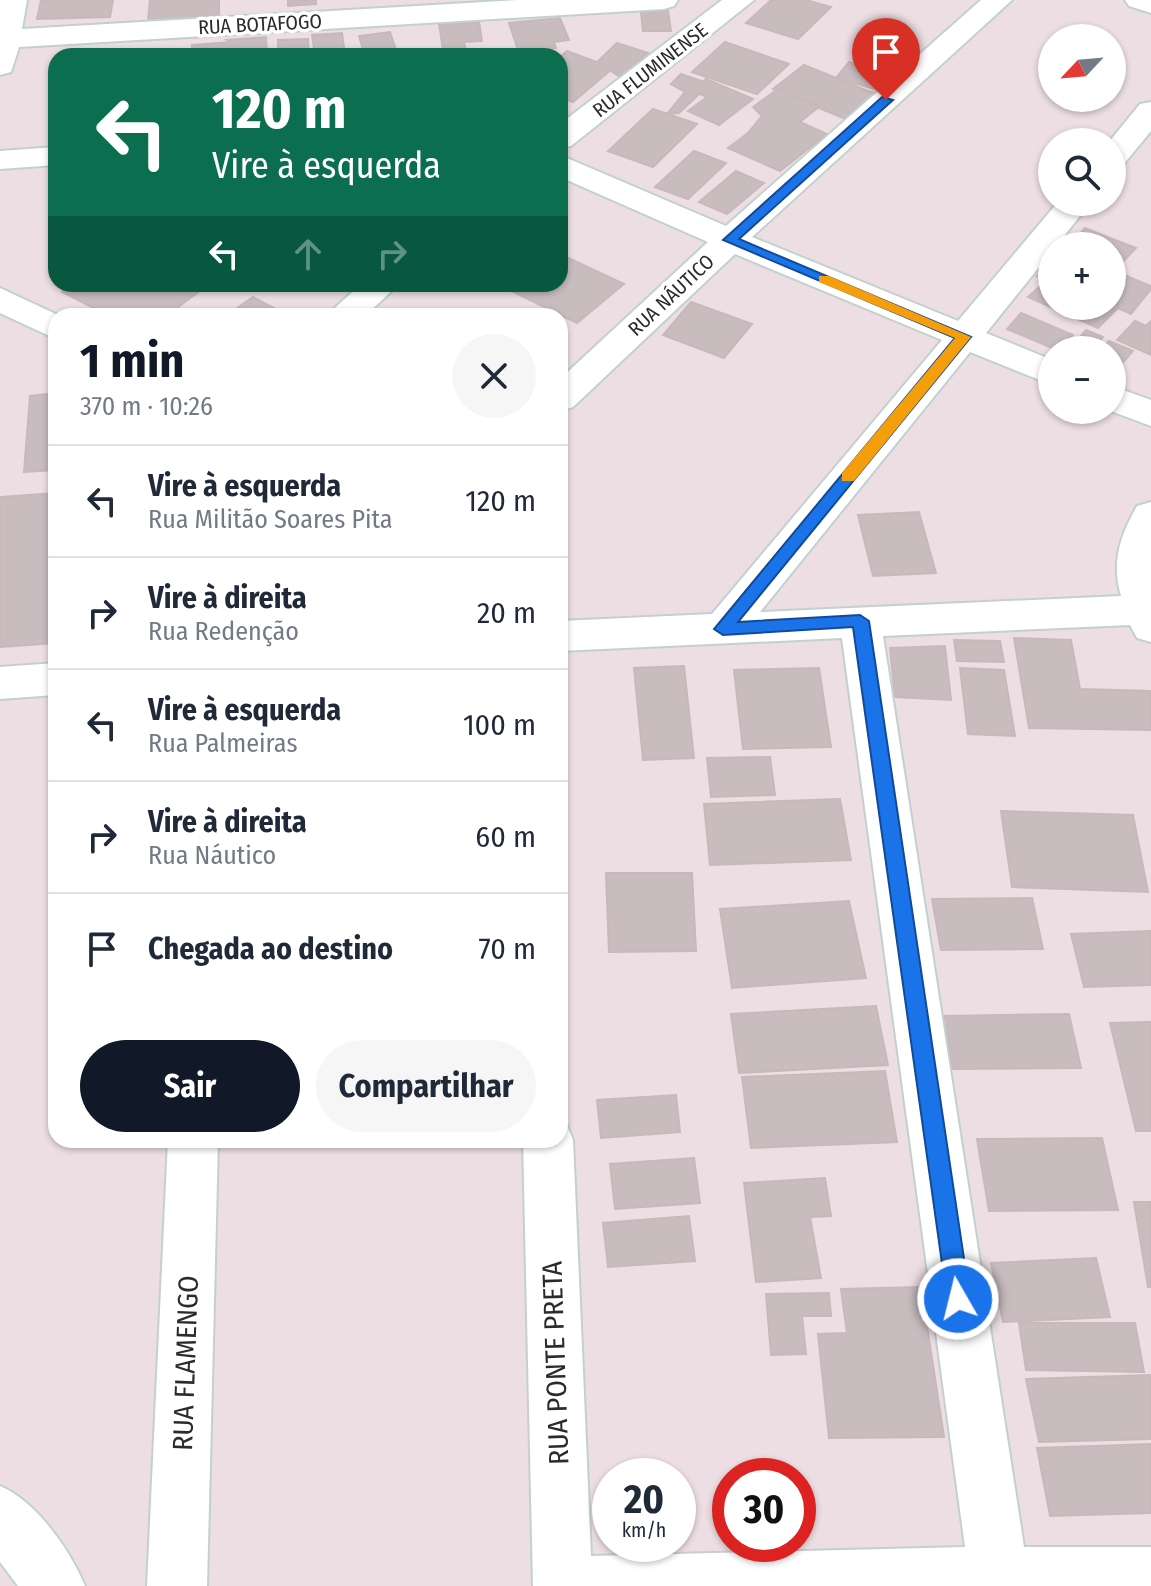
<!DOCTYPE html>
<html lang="pt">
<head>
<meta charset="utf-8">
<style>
	body { margin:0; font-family:"Fira Sans Condensed",sans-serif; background:#f6f6f7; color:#1f2937; height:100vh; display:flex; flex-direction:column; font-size:30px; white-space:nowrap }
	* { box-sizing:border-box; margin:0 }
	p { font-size:26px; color:#747a83 }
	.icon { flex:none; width:44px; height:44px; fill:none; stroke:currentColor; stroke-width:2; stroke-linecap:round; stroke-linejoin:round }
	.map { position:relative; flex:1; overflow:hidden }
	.panel { position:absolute; left:48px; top:308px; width:520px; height:840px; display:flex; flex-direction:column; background:#fff; border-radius:24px; box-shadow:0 2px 6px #0004 }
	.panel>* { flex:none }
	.guide { position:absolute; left:48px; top:48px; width:520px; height:244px; border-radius:24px; box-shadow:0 2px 6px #0004; background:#0b6e4f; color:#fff; overflow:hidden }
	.needle { width:52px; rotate:244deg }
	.tools { position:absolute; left:1038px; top:24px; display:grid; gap:16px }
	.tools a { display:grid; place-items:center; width:88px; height:88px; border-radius:50%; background:#fff; box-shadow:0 2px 6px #0004; font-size:40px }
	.speed { position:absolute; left:592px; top:1458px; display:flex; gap:16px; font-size:40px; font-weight:700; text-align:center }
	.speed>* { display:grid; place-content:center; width:104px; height:104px; border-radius:50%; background:#fff; box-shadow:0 2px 6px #0004; line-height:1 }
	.speed small { font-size:20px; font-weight:400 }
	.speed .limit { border:12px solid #d22; background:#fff; color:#111 }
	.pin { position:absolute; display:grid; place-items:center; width:68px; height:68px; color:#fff; margin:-82px -34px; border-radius:50% 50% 50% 0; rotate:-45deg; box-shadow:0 0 8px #0007 }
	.pin .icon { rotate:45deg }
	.me { position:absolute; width:88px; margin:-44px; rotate:352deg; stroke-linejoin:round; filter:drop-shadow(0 0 6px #0008) }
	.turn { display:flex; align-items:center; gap:28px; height:168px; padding:0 32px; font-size:36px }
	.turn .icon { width:104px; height:104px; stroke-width:2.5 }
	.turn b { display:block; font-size:56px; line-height:68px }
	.lanes { display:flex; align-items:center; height:76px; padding:0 32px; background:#0003; justify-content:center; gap:40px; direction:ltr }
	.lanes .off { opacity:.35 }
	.round { display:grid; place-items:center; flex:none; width:84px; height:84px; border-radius:42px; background:#f6f6f7 }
	.head { display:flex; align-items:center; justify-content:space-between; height:136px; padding:0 32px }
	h1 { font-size:48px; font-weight:700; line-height:60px; color:#111827 }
	.primary-button { display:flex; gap:16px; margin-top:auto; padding:16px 32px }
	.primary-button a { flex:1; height:92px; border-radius:48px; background:#111827; color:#fff; font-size:32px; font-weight:700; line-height:92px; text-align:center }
	.primary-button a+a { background:#f6f6f7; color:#1f2937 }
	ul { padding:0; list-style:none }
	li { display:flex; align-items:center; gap:24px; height:112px; padding:0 32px; border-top:2px solid #e0e1e3 }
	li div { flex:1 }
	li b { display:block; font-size:30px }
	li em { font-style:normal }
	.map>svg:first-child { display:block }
	.building { fill:#c8bcbf; stroke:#c8b8bb; stroke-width:2 }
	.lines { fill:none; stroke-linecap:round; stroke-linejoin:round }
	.minor-casing { stroke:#c2d1d0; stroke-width:4 }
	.minor { fill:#fff; fill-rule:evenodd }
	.route { fill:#1a73e8; stroke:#114b97; stroke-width:2 }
	.slow { fill:#f59e0b }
	.labels { text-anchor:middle; stroke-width:7; stroke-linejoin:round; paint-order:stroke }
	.far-street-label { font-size:20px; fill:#2b2b2b; stroke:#fff }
	.near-street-label { font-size:28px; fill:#2b2b2b; stroke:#fff }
</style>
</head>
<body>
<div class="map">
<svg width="1151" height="1586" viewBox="0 0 1151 1586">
	<rect width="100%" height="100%" fill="#ecdee2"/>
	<g class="building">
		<polygon points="41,0 113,0 110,17 37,19"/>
		<polygon points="150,0 219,0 219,17 148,21"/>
		<polygon points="288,0 316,0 316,4 288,6"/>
		<polygon points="771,0 806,0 831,7 798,39 746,23"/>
		<polygon points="668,11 671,31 643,31 641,12"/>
		<polygon points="560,18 569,40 554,42 556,48 519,53 509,23"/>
		<polygon points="479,22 482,41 464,42 467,56 444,56 439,24"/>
		<polygon points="390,32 398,56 365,56 359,36"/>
		<polygon points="342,33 345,55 315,56 312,35"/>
		<polygon points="266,37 267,56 231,56 231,42 227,40"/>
		<polygon points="308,39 309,56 278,56 278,40"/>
		<polygon points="231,42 231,56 192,56 192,45"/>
		<polygon points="725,42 789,64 757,94 692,72"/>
		<polygon points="617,43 648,53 622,78 597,62"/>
		<polygon points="567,51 613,68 573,102 560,97 560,57"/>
		<polygon points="849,62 887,73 875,89 836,78"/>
		<polygon points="804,65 836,78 883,97 853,122 773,89"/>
		<polygon points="681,74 710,84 679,113 667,114 685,92 671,84"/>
		<polygon points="706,79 753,99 719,125 688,111 707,97 691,90"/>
		<polygon points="778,89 820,106 800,122 827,134 780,171 728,148 748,133 762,116 753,107"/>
		<polygon points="653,109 697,124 653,167 608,151"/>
		<polygon points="694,151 726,163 688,199 655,187"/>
		<polygon points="736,171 764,183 727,214 699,202"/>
		<polygon points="1085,228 1115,240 1136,248 1120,265 1112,261 1112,246 1069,246"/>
		<polygon points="560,254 624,284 577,323 497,284 560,284"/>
		<polygon points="1052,260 1052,306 1112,306 1112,270 1151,286 1151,289 1131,314 1118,308 1098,328 1028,297 1047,280 1037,276"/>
		<polygon points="74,284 209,284 177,308 194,316 109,316 62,292"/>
		<polygon points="253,297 289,316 226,316"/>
		<polygon points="691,302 752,324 724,358 663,335"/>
		<polygon points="1021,313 1073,335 1057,350 1007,329"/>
		<polygon points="1135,321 1146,326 1151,321 1151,355 1117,340"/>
		<polygon points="1086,330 1103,337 1092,350 1069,350"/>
		<polygon points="1109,341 1133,351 1114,373 1112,350 1101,350"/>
		<polygon points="56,393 56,470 24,472 30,396"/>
		<polygon points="56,493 56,643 0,647 0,497"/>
		<polygon points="919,512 936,573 873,576 858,515"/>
		<polygon points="1014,638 1071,640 1080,689 1151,691 1151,730 1029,728"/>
		<polygon points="954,640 1000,641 1004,662 957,661"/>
		<polygon points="945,646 951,700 895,697 890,648"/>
		<polygon points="684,666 694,758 643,760 634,668"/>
		<polygon points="819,668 831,747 743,749 734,670"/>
		<polygon points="960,668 1004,670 1015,736 968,734"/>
		<polygon points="770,757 775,795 711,797 707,758"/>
		<polygon points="840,799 851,860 710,865 704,804"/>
		<polygon points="1001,811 1133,815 1148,892 1012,887"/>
		<polygon points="606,873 692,873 696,951 609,952"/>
		<polygon points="1032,898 1043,949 941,950 932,899"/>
		<polygon points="849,901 866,978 732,988 720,909"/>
		<polygon points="1151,931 1151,985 1084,987 1071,934"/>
		<polygon points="876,1006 888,1065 739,1073 731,1014"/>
		<polygon points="1069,1014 1081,1068 952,1069 943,1016"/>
		<polygon points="1151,1022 1151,1131 1136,1131 1110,1023"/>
		<polygon points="885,1071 897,1142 751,1148 742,1077"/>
		<polygon points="676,1095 680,1132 601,1138 597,1100"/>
		<polygon points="1102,1138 1118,1210 989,1211 977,1139"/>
		<polygon points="694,1158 700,1203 615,1209 610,1164"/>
		<polygon points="825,1178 831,1216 810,1217 821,1278 756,1282 744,1183"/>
		<polygon points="1134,1202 1151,1202 1151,1287 1148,1287"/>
		<polygon points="689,1216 695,1261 608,1267 603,1223"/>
		<polygon points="1096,1258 1110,1317 1003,1322 991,1263"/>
		<polygon points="921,1287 944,1437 829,1438 818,1334 847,1333 841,1289"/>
		<polygon points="829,1293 831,1316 802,1316 806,1354 771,1355 766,1294"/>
		<polygon points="1019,1323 1135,1323 1144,1372 1026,1370"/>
		<polygon points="1151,1375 1151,1439 1039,1442 1026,1379"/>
		<polygon points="1151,1444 1151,1513 1050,1516 1037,1448"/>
	</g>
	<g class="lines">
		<g class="minor-casing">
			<g id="minor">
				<polygon points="0,0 27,0 22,29 518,0 678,0 674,6 664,9 19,47 11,72 0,75"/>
				<polygon points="722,0 754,0 571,146 560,148 560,124"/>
				<path d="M981,0H1012L752,237L958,321L1058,202H1091L1056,246H1052V251L986,333L1052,360V385L970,352L760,612L1121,596C1111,562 1120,536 1137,506L1151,502V642L1137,638L1130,625L883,636L1024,1547H1151V1586H533L523,1140H560V1121L566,1123L573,1140L591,1556L965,1547L842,638L560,651V621L712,614L942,340L735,254L573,407L560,411V379L708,242L560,177V155L726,226Z"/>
				<polygon points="1125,0 1151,0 1151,13 1129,6"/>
				<polygon points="1151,102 1151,131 1123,165 1112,167 1112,142 1109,142 1140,104"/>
				<polygon points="56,147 56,165 0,169 0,151"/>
				<polygon points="361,284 399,284 365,316 326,316"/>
				<polygon points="0,288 60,316 56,316 56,339 0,313"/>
				<polygon points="1112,386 1151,400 1151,426 1108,410 1112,410"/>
				<polygon points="56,663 56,695 0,699 0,667"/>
				<polygon points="168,1140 218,1140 207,1586 147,1586"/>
				<path d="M0,1486C36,1501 70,1550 85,1586H18L0,1562Z"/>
			</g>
		</g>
		<use href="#minor" class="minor"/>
	</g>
	<polygon class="route" points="882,97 893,100 739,239 971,337 738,622 860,615 869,621 970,1299 966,1307 958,1310 951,1307 947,1299 853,627 723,635 714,629 955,338 723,240"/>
	<polygon class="slow" points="819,276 829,276 971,337 854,481 842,481 842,473 955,338 819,282"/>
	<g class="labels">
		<g class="far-street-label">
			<text transform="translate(260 24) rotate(-3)" y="7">RUA BOTAFOGO</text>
			<text transform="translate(650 70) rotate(-38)" y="7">RUA FLUMINENSE</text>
			<text transform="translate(671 295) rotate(-43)" y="7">RUA NÁUTICO</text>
		</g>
		<g class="near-street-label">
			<text transform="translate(185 1363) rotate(-88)" y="10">RUA FLAMENGO</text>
			<text transform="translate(555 1363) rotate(-92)" y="10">RUA PONTE PRETA</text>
		</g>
	</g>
</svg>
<div class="tools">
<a><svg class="needle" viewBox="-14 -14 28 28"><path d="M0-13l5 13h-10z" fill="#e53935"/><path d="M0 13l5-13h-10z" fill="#747a83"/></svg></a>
<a><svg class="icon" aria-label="search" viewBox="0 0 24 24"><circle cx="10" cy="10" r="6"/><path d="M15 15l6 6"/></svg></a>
<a>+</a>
<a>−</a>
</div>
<div class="speed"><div>20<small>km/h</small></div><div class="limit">30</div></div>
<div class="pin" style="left:886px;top:100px;background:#d93025"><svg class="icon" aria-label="arrive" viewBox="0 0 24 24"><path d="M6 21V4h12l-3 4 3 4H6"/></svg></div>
<svg class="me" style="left:958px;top:1299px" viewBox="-20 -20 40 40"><circle r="17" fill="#1a73e8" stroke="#fff" stroke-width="3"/><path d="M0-11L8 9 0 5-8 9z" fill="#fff"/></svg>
<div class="guide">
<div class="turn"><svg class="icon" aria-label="left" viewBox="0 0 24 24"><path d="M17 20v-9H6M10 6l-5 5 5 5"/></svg><div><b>120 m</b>Vire à esquerda</div></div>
<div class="lanes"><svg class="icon" aria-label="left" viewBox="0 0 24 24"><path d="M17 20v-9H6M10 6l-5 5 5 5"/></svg><svg class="icon off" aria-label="ahead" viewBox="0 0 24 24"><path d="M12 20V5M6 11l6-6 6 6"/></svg><svg class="icon off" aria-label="right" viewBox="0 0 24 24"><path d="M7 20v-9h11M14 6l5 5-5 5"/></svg></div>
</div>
<section class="panel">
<div class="head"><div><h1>1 min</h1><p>370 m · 10:26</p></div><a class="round"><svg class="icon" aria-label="close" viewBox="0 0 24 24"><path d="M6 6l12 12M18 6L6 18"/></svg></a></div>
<ul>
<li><svg class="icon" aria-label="left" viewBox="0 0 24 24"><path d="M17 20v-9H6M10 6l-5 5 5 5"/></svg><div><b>Vire à esquerda</b><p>Rua Militão Soares Pita</p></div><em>120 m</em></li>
<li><svg class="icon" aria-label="right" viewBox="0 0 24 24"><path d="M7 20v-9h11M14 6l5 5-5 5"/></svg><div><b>Vire à direita</b><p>Rua Redenção</p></div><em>20 m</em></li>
<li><svg class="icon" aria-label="left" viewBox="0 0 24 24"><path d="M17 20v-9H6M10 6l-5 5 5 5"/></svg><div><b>Vire à esquerda</b><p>Rua Palmeiras</p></div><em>100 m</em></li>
<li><svg class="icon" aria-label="right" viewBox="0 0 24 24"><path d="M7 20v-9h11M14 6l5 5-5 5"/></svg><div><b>Vire à direita</b><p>Rua Náutico</p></div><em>60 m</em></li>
<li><svg class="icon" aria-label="arrive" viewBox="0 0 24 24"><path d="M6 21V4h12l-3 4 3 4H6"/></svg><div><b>Chegada ao destino</b></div><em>70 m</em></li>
</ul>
<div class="primary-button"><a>Sair</a><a>Compartilhar</a></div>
</section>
</div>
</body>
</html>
